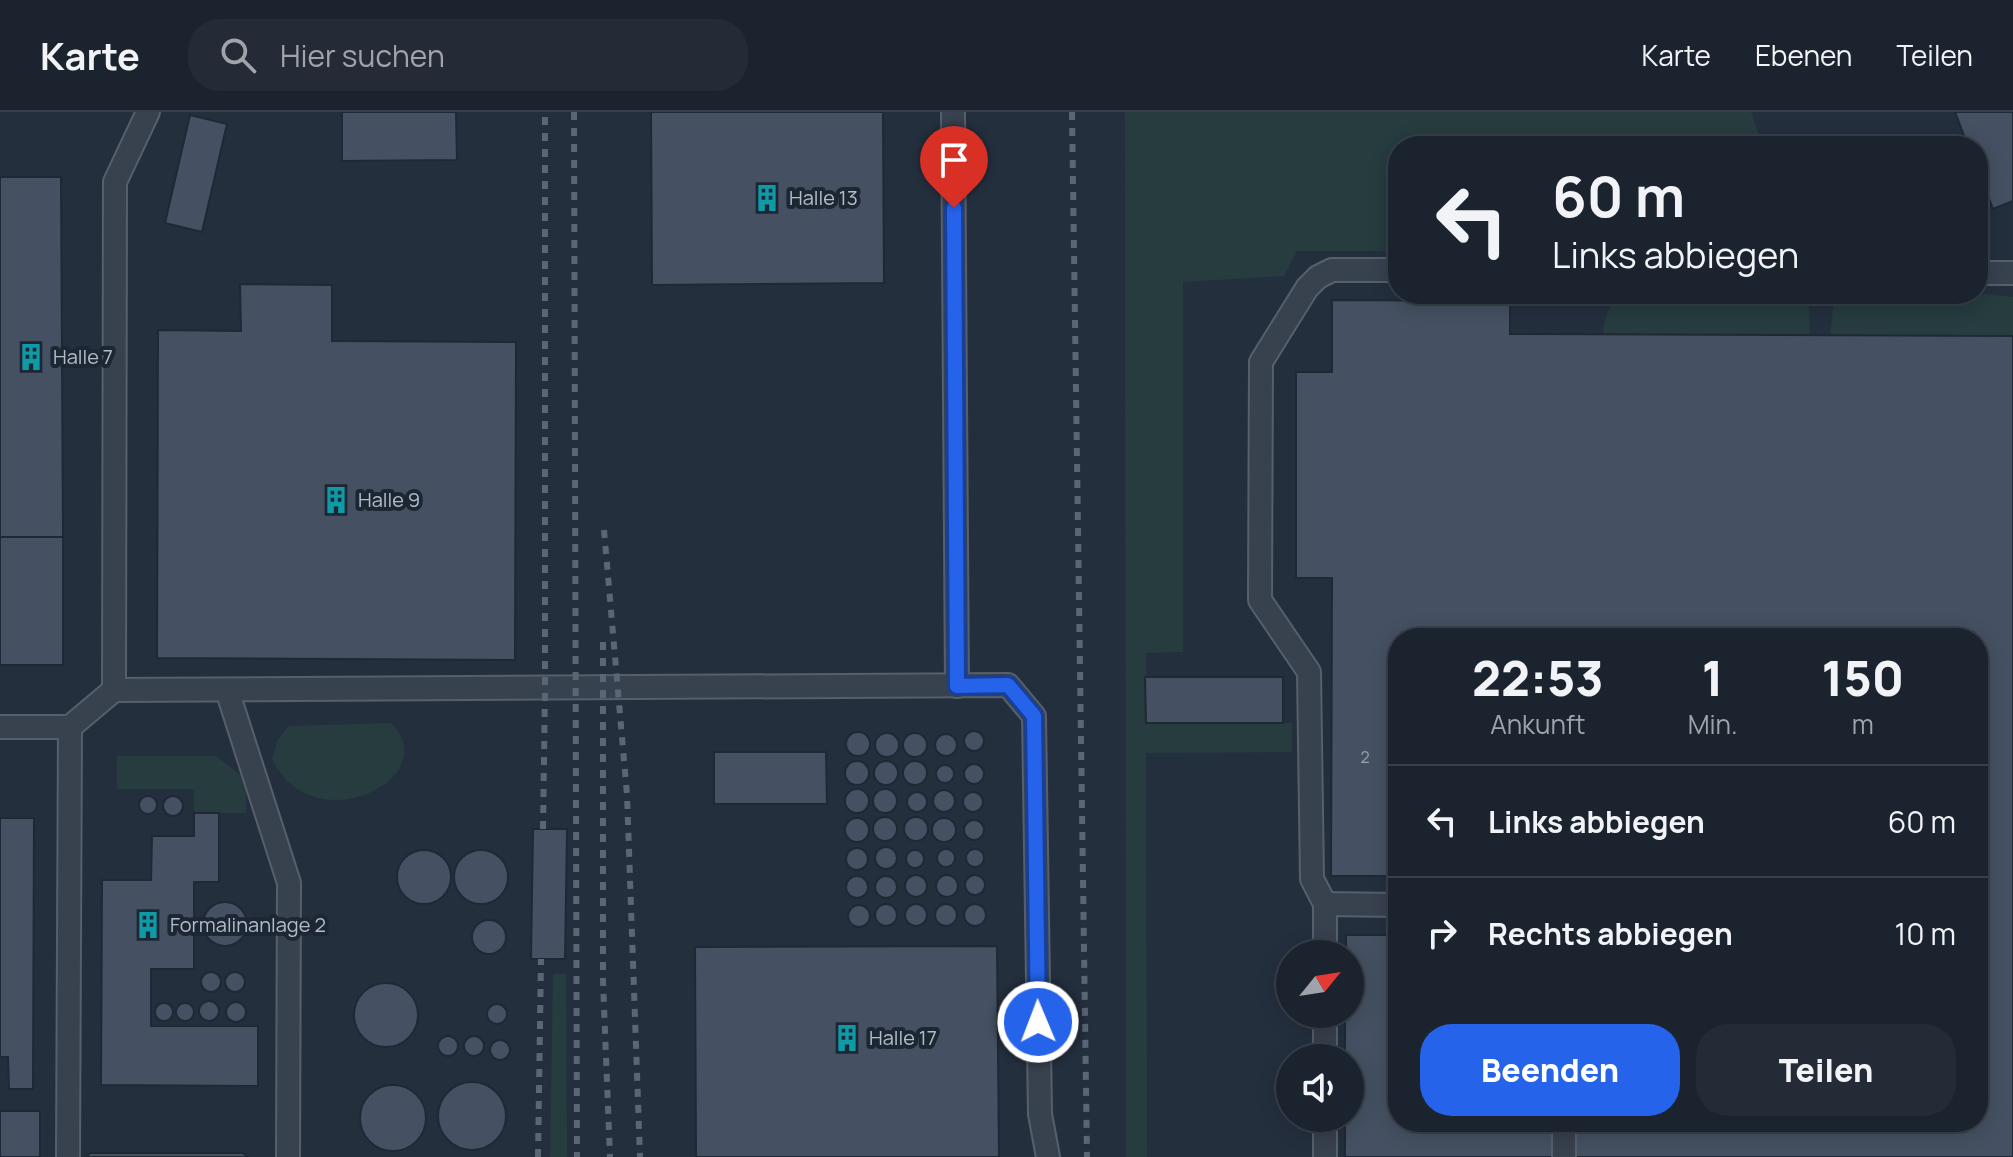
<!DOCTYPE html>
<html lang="de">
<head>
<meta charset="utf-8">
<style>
	body { margin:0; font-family:Manrope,sans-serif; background:#242b36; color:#f1f3f6; height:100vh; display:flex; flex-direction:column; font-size:30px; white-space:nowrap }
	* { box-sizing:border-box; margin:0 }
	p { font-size:26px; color:#a0a4aa }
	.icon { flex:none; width:44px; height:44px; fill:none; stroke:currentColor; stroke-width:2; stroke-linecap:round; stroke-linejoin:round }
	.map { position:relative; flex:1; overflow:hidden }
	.drawer { position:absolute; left:1388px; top:516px; width:600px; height:504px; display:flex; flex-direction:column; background:#1b232e; border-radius:32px; box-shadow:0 4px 20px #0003,0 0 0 2px #39404a }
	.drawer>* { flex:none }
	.top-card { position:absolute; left:1388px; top:24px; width:600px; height:168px; border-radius:32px; box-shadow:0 4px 20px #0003,0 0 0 2px #39404a; background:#1b232e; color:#f1f3f6; overflow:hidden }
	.needle { width:52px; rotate:60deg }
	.fabs { position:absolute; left:1276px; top:828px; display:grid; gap:16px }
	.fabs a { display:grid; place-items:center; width:88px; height:88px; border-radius:50%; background:#1b232e; box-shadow:0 4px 20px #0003,0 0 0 2px #39404a; font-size:40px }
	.pin { position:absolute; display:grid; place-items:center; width:68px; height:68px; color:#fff; margin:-82px -34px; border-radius:50% 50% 50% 0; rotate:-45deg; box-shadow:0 0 8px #0007 }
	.pin .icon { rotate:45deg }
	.me { position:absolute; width:88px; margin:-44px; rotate:359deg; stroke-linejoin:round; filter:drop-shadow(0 0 6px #0008) }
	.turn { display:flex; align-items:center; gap:28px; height:168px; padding:0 32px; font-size:36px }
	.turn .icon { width:104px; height:104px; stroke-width:2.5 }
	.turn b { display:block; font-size:56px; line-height:68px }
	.eta { display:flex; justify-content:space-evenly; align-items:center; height:136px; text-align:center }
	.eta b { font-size:48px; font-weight:800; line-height:56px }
	.action { display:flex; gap:16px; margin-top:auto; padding:16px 32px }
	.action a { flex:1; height:92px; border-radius:32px; background:#2563eb; color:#fff; font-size:32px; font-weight:800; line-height:92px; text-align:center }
	.action a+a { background:#242b36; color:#f1f3f6 }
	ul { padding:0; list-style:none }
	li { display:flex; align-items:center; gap:24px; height:112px; padding:0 32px; border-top:2px solid #39404a }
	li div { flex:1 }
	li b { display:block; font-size:30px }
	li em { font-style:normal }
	header { display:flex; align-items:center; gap:48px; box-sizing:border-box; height:112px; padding:0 40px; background:#1b232e; border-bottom:2px solid #39404a }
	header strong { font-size:38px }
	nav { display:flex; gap:44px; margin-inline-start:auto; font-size:28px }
	.search { width:560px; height:72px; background:#242b36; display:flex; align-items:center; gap:20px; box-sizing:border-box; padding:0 28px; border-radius:32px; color:#a0a4aa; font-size:30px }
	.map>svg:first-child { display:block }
	.green { fill:#263c3f }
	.building { fill:#455162; stroke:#1f2835; stroke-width:2 }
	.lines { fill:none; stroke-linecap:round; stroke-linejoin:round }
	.lane-casing { stroke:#565f6c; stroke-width:26 }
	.lane { stroke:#38414e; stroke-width:22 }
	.rail { stroke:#5a6575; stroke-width:6; stroke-dasharray:8 8; stroke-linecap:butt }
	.route-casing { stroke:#184099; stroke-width:20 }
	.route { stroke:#2563eb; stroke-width:14 }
	.labels { text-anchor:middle; stroke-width:8; stroke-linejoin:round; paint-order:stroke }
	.number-label { font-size:16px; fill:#98a1af }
	.poi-label { font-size:20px; fill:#b4bcc9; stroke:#1d2633; text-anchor:start }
</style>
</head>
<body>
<header>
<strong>Karte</strong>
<div class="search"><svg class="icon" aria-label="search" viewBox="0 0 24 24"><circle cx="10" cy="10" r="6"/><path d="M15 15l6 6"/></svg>Hier suchen</div>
<nav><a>Karte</a><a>Ebenen</a><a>Teilen</a></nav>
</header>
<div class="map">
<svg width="2013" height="1045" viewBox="0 0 2013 1045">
	<rect width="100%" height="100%" fill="#242f3e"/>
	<g class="green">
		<polygon points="1125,0 1751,0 1763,34 1398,34 1398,139 1297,139 1284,164 1183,170 1183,540 1146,541 1146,611 1292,611 1292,640 1146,641 1147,1045 1126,1045"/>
		<path d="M1798,182L1809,190L1810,223L1603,222C1605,197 1610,190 1634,183Z"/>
		<polygon points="1840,182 1988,182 2013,185 2013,224 1830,223 1834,188"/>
		<path d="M391,611C447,668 309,732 272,646L278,627L289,614Z"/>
		<polygon points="117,644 216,644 246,667 246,701 194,701 194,677 117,677"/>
		<polygon points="553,862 566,862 567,1045 550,1045"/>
	</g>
	<g class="building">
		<polygon points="342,0 456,0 457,48 342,49"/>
		<polygon points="651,0 883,0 884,171 652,173"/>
		<polygon points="1955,0 2013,0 2013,89 1993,97 1978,58 1978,34 1968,34"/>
		<polygon points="190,3 227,12 202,120 165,111"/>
		<polygon points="0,65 61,65 63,425 0,425"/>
		<polygon points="240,172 332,173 332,229 516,230 515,548 157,546 158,218 241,219"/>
		<polygon points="1332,188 1510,189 1510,222 2013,224 2013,1045 1345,1045 1345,1006 1350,1006 1350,946 1345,946 1345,902 1350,902 1350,842 1346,842 1346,823 1398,823 1398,1010 1978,1010 1978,526 1398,526 1398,764 1331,764 1332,466 1296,466 1296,260 1332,260"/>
		<rect x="0" y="425" width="63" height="128"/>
		<polygon points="1145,565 1283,565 1283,611 1146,611"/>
		<circle cx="974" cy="629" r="10"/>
		<circle cx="858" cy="632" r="12"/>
		<circle cx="915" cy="633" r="12"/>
		<circle cx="887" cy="633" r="12"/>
		<circle cx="946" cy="633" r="11"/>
		<polygon points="714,640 826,640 827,692 714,692"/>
		<circle cx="857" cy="661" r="12"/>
		<circle cx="915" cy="661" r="12"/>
		<circle cx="886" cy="661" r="12"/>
		<circle cx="974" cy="662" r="10"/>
		<circle cx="945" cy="662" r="9"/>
		<circle cx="857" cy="689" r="12"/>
		<circle cx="885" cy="689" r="12"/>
		<circle cx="944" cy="689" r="11"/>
		<circle cx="917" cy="690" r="10"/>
		<circle cx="973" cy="690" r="10"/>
		<circle cx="148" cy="693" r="9"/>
		<circle cx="173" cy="694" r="10"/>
		<polygon points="194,701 219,701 219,770 194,770 194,857 151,857 151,914 258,914 258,974 101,973 102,768 151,768 152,724 194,724"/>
		<circle cx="916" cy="717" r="12"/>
		<circle cx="885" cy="717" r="12"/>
		<circle cx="857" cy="718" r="12"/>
		<polygon points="0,706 34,706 33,977 9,977 8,945 0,945"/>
		<circle cx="944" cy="718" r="12"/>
		<circle cx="974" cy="718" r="10"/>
		<polygon points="533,717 567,717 565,847 531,847"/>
		<circle cx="886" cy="746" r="11"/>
		<circle cx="857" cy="747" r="11"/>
		<circle cx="975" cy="746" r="9"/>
		<circle cx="946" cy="746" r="9"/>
		<circle cx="915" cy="747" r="9"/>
		<circle cx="481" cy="765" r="27"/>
		<circle cx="424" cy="765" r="27"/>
		<circle cx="916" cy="774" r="11"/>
		<circle cx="947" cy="774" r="11"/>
		<circle cx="975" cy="773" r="10"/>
		<circle cx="886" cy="775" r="11"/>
		<circle cx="857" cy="775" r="11"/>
		<circle cx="225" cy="812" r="22"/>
		<circle cx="886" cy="803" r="11"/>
		<circle cx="946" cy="803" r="11"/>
		<circle cx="916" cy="803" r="11"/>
		<circle cx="975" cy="803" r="11"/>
		<circle cx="859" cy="804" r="11"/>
		<circle cx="489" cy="825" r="17"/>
		<polygon points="997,834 999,1045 696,1045 695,835"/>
		<circle cx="211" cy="870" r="10"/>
		<circle cx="235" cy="870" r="10"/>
		<circle cx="386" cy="903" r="32"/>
		<circle cx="209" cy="899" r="10"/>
		<circle cx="236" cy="900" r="10"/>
		<circle cx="185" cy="900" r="9"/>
		<circle cx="164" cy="900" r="9"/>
		<circle cx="497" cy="902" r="10"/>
		<circle cx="474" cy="934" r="10"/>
		<circle cx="448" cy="934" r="10"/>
		<circle cx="500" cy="938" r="10"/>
		<circle cx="472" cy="1004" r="34"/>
		<circle cx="393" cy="1006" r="33"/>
		<rect x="0" y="999" width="40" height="46"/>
		<polygon points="90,1041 243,1041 248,1045 86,1045"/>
	</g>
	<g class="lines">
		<g class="lane-casing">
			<g id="lane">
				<polyline points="953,0 957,574"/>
				<polyline points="1978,161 2013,161"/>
				<polyline points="114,578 115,70 148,0"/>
				<polyline points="227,578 289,771 288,1045"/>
				<polyline points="0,615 70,615 114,578 1008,573 1034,604 1040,1002 1048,1045"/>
				<polyline points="1325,792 1312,767 1309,560 1260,488 1261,250 1307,176 1318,165 1332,158 1398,158"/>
				<polyline points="1325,842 1325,792 1398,793"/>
				<polyline points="1325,902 1325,946"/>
				<polyline points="1325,1006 1325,1045"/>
				<polyline points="68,1045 70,615"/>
				<polyline points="1564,1045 1564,1010"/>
			</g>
		</g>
		<use href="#lane" class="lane"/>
		<g class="rail">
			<polyline points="574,0 577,1045"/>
			<polyline points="1072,0 1087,1045"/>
			<polyline points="604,418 627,683 640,1045"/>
			<polyline points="603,530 603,869 610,1045"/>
			<polyline points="543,717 545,577 545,0"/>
			<polyline points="538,1045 541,847"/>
		</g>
	</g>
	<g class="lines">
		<g class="route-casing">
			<polyline id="route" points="954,96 957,574 1008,573 1034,604 1038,910"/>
		</g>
		<use href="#route" class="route"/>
	</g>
	<defs>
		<g id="building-bare" transform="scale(2.16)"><path d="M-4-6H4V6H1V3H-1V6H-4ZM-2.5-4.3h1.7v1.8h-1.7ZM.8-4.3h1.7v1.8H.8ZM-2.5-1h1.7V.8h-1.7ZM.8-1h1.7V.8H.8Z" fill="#0f9aa8" stroke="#1d2633" stroke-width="2.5" paint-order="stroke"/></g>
	</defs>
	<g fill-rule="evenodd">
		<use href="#building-bare" x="767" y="86"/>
		<use href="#building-bare" x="31" y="245"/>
		<use href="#building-bare" x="336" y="388"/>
		<use href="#building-bare" x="148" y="813"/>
		<use href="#building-bare" x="847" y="926"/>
	</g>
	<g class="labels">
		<g class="number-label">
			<text x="1365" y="651">2</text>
		</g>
		<g class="poi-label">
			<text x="789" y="93">Halle 13</text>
			<text x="53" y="252">Halle 7</text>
			<text x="358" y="395">Halle 9</text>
			<text x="170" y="820">Formalinanlage 2</text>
			<text x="869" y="933">Halle 17</text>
		</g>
	</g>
</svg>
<div class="fabs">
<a><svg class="needle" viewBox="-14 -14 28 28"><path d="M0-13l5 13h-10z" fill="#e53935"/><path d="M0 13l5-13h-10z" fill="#a0a4aa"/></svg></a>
<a><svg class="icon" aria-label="sound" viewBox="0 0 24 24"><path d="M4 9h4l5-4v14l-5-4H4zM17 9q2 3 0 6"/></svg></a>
</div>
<div class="pin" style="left:954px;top:96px;background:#d93025"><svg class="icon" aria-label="arrive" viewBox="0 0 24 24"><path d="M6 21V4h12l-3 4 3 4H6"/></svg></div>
<svg class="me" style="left:1038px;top:910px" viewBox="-20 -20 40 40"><circle r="17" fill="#2563eb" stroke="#fff" stroke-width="3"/><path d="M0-11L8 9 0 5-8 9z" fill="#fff"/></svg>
<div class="top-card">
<div class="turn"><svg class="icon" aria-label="left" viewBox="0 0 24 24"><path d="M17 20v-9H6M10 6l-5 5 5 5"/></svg><div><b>60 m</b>Links abbiegen</div></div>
</div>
<section class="drawer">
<div class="eta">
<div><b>22:53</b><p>Ankunft</p></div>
<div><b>1</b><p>Min.</p></div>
<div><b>150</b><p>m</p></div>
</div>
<ul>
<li><svg class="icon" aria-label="left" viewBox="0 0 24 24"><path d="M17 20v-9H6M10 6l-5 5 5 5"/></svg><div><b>Links abbiegen</b></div><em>60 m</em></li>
<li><svg class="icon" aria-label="right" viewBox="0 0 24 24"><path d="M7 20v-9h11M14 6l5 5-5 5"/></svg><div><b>Rechts abbiegen</b></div><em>10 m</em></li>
</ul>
<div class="action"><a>Beenden</a><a>Teilen</a></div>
</section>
</div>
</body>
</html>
